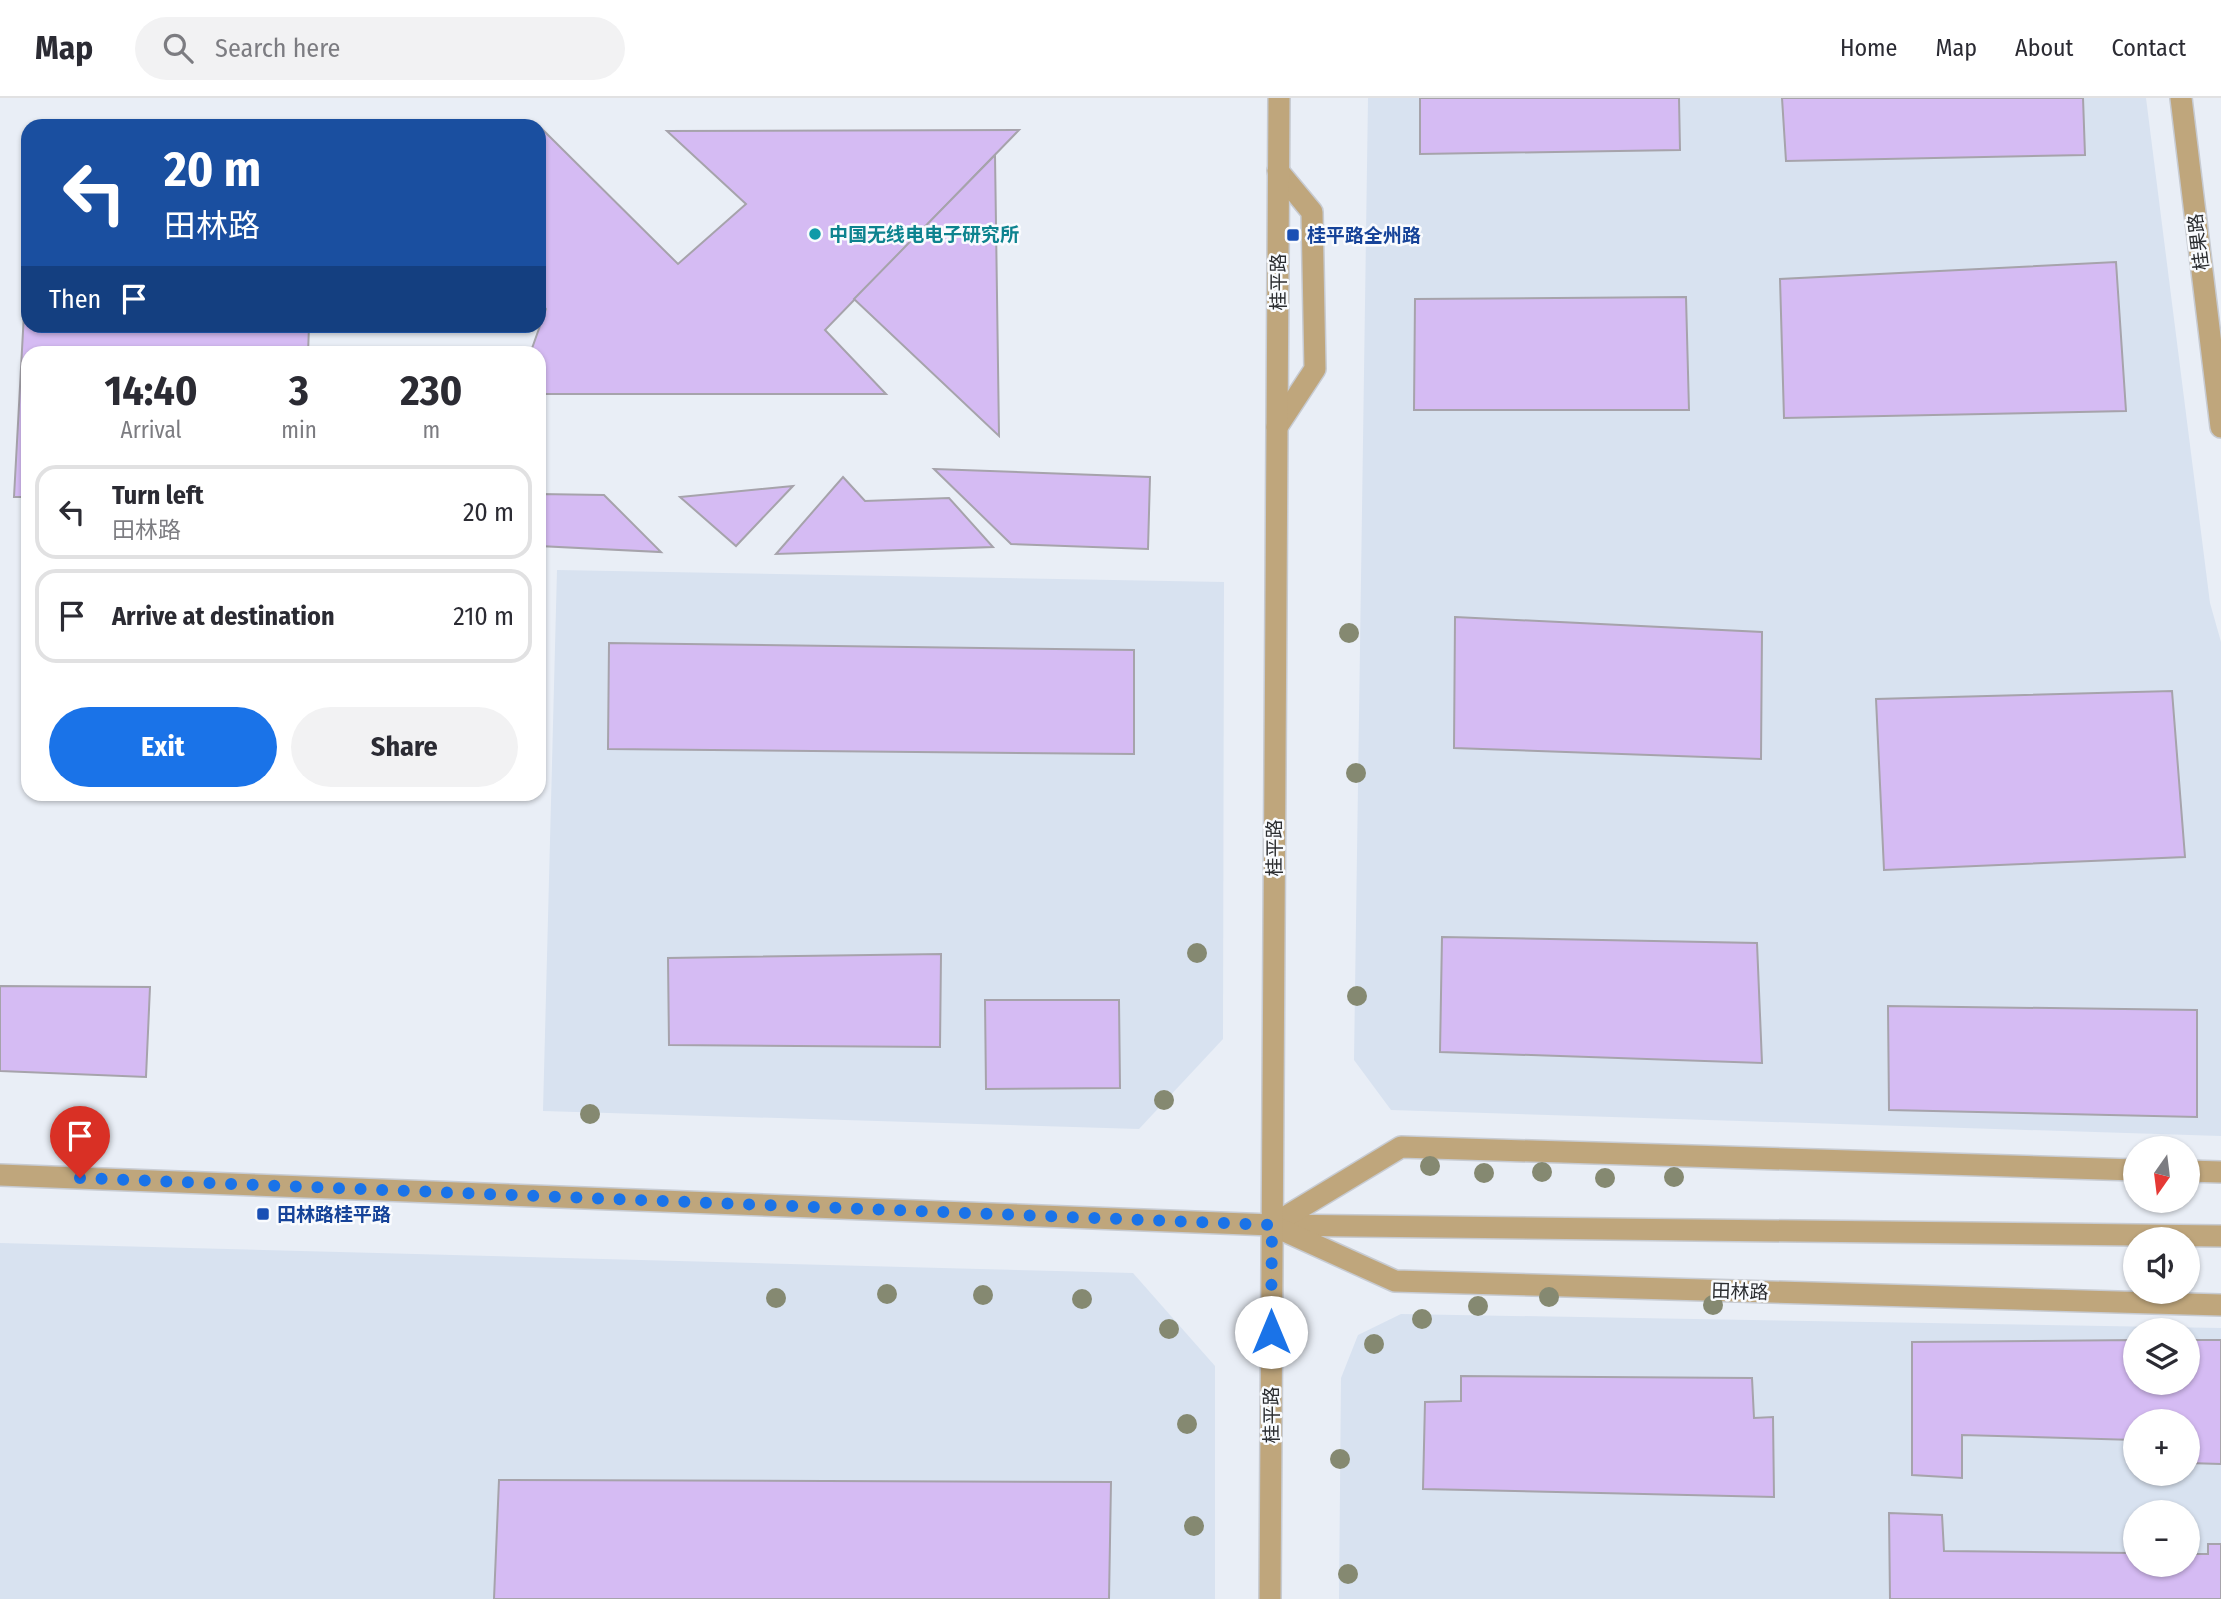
<!DOCTYPE html>
<html lang="en">
<head>
<meta charset="utf-8">
<style>
	body { margin:0; font-family:"Fira Sans Condensed","Noto Sans SC",sans-serif; background:#f2f2f3; color:#2b2b33; height:100vh; display:flex; flex-direction:column; font-size:26px; white-space:nowrap }
	* { box-sizing:border-box; margin:0 }
	p { font-size:23px; color:#7c7c81 }
	.icon { flex:none; width:38px; height:38px; fill:none; stroke:currentColor; stroke-width:2; stroke-linecap:round; stroke-linejoin:round }
	.map { position:relative; flex:1; overflow:hidden }
	.panel { position:absolute; left:21px; top:248px; width:525px; height:455px; display:flex; flex-direction:column; background:#fff; border-radius:21px; box-shadow:0 2px 5px #0004 }
	.panel>* { flex:none }
	.guide { position:absolute; left:21px; top:21px; width:525px; height:214px; border-radius:21px; box-shadow:0 2px 5px #0004; background:#1a4fa0; color:#fff; overflow:hidden }
	.needle { width:46px; rotate:194deg }
	.fabs { position:absolute; left:2123px; top:1038px; display:grid; gap:14px }
	.fabs a { display:grid; place-items:center; width:77px; height:77px; border-radius:50%; background:#fff; box-shadow:0 2px 5px #0004; font-size:35px }
	.pin { position:absolute; display:grid; place-items:center; width:60px; height:60px; color:#fff; margin:-72px -30px; border-radius:50% 50% 50% 0; rotate:-45deg; box-shadow:0 0 7px #0007 }
	.pin .icon { rotate:45deg }
	.me { position:absolute; width:77px; margin:-38px; rotate:0deg; stroke-linejoin:round; filter:drop-shadow(0 0 5px #0008) }
	.turn { display:flex; align-items:center; gap:24px; height:147px; padding:0 28px; font-size:32px }
	.turn .icon { width:91px; height:91px; stroke-width:2.5 }
	.turn b { display:block; font-size:49px; line-height:60px }
	.then { display:flex; align-items:center; height:66px; padding:0 28px; background:#0003; gap:14px; font-size:26px }
	.eta { display:flex; justify-content:space-evenly; align-items:center; height:119px; text-align:center }
	.eta b { font-size:42px; font-weight:700; line-height:49px }
	.cta { display:flex; gap:14px; margin-top:auto; padding:14px 28px }
	.cta a { flex:1; height:80px; border-radius:42px; background:#1a73e8; color:#fff; font-size:28px; font-weight:700; line-height:80px; text-align:center }
	.cta a+a { background:#f2f2f3; color:#2b2b33 }
	ul { padding:0; list-style:none }
	li { display:flex; align-items:center; gap:21px; height:94px; margin:0 14px 10px; padding:0 14px; border:4px solid #e1e1e2; border-radius:21px }
	li div { flex:1 }
	li b { display:block; font-size:26px }
	li em { font-style:normal }
	header { display:flex; align-items:center; gap:42px; box-sizing:border-box; height:98px; padding:0 35px; background:#fff; border-bottom:2px solid #e1e1e2 }
	header strong { font-size:33px }
	nav { display:flex; gap:38px; margin-inline-start:auto; font-size:24px }
	.search { width:490px; height:63px; background:#f2f2f3; display:flex; align-items:center; gap:18px; box-sizing:border-box; padding:0 24px; border-radius:38px; color:#7c7c81; font-size:26px }
	.map>svg:first-child { display:block }
	.built { fill:#d8e2f0; fill-rule:evenodd }
	.building { fill:#d5bbf3; stroke:#a6a3ab; stroke-width:2 }
	.lines { fill:none; stroke-linecap:round; stroke-linejoin:round }
	.minor-casing { stroke:#c7cbd2; stroke-width:24 }
	.minor { stroke:#bfa67c; stroke-width:21 }
	.tree { fill:#858971 }
	.route { stroke:#1a73e8; stroke-width:12; stroke-dasharray:0 21.6 }
	.culture-dot { fill:#0f9aa8; stroke:#f9fbfe; stroke-width:2.5 }
	.transit-dot { fill:#1a4fb4; stroke:#f9fbfe; stroke-width:2.5 }
	.labels { text-anchor:middle; stroke-width:5; stroke-linejoin:round; paint-order:stroke }
	.culture-label { font-size:19px; font-weight:bold; fill:#0d838f; stroke:#f9fbfe; text-anchor:start }
	.transit-label { font-size:19px; font-weight:bold; fill:#164399; stroke:#f9fbfe; text-anchor:start }
	.street-label { font-size:19px; fill:#2b2d30; stroke:#f9fbfe }
</style>
</head>
<body>
<header>
<strong>Map</strong>
<div class="search"><svg class="icon" aria-label="search" viewBox="0 0 24 24"><circle cx="10" cy="10" r="6"/><path d="M15 15l6 6"/></svg>Search here</div>
<nav><a>Home</a><a>Map</a><a>About</a><a>Contact</a></nav>
</header>
<div class="map">
<svg width="2221" height="1501" viewBox="0 0 2221 1501">
	<rect width="100%" height="100%" fill="#e9eef6"/>
	<g class="built">
		<polygon points="1368,0 2146,0 2210,505 2221,544 2221,1038 1391,1012 1354,962"/>
		<polygon points="557,472 1224,484 1223,941 1139,1031 543,1013"/>
		<polygon points="0,1145 1133,1175 1215,1268 1215,1501 0,1501"/>
		<path d="M1401,1216L2221,1230V1501H1339L1341,1280L1358,1237ZM2135,1232H2188V1284H2135ZM2135,1323H2188V1376H2135ZM2135,1414H2188V1466H2135Z"/>
	</g>
	<g class="building">
		<polygon points="1420,0 1679,0 1680,52 1420,56"/>
		<polygon points="1782,0 2083,0 2085,57 1786,63"/>
		<polygon points="539,28 678,166 746,106 667,33 1019,32 825,232 886,296 539,296 539,256 530,256 546,211 539,203"/>
		<polygon points="995,57 999,338 854,201"/>
		<polygon points="2116,164 2126,313 1784,320 1780,181"/>
		<polygon points="1686,199 1689,312 1414,312 1415,201"/>
		<polygon points="28,213 28,228 309,228 308,256 28,256 28,399 14,399 24,215"/>
		<polygon points="934,371 1150,379 1148,451 1011,446"/>
		<polygon points="843,379 865,403 949,400 993,449 776,456"/>
		<polygon points="793,388 736,448 680,399"/>
		<polygon points="539,396 604,397 661,454 539,448"/>
		<polygon points="1455,519 1762,534 1761,661 1454,650"/>
		<polygon points="609,545 1134,552 1134,656 608,651"/>
		<polygon points="2172,593 2185,759 1884,772 1876,601"/>
		<polygon points="1442,839 1757,845 1762,965 1440,954"/>
		<polygon points="941,856 940,949 669,947 668,860"/>
		<polygon points="0,888 150,889 146,979 0,973"/>
		<polygon points="985,902 1119,902 1120,990 986,991"/>
		<polygon points="1888,908 2197,912 2197,1019 1889,1012"/>
		<polygon points="2135,1242 2135,1284 2188,1284 2188,1242 2221,1242 2221,1366 2188,1365 2188,1323 2135,1323 2135,1342 1962,1337 1962,1380 1912,1377 1912,1244"/>
		<polygon points="1461,1278 1752,1280 1754,1320 1773,1319 1774,1399 1423,1391 1425,1304 1461,1303"/>
		<polygon points="499,1382 1111,1384 1109,1501 494,1501"/>
		<polygon points="1889,1415 1942,1417 1944,1453 2135,1455 2135,1466 2188,1466 2188,1456 2208,1456 2208,1446 2221,1446 2221,1501 1890,1501"/>
	</g>
	<g class="lines">
		<g class="minor-casing">
			<g id="minor">
				<polyline points="2181,0 2221,329"/>
				<polyline points="1277,329 1315,271 1312,114 1278,73"/>
				<polyline points="2188,1073 2221,1074"/>
				<polyline points="0,1077 1272,1127 2221,1138"/>
				<polyline points="1272,1127 1401,1049 2135,1072"/>
				<polyline points="1280,1131 1395,1183 2221,1207"/>
				<polyline points="1270,1501 1279,0"/>
			</g>
		</g>
		<use href="#minor" class="minor"/>
	</g>
	<g class="tree">
		<circle cx="1349" cy="535" r="10"/>
		<circle cx="1356" cy="675" r="10"/>
		<circle cx="1197" cy="855" r="10"/>
		<circle cx="1357" cy="898" r="10"/>
		<circle cx="1164" cy="1002" r="10"/>
		<circle cx="590" cy="1016" r="10"/>
		<circle cx="1430" cy="1068" r="10"/>
		<circle cx="1542" cy="1074" r="10"/>
		<circle cx="1484" cy="1075" r="10"/>
		<circle cx="1674" cy="1079" r="10"/>
		<circle cx="1605" cy="1080" r="10"/>
		<circle cx="887" cy="1196" r="10"/>
		<circle cx="983" cy="1197" r="10"/>
		<circle cx="1549" cy="1199" r="10"/>
		<circle cx="776" cy="1200" r="10"/>
		<circle cx="1082" cy="1201" r="10"/>
		<circle cx="1713" cy="1207" r="10"/>
		<circle cx="1478" cy="1208" r="10"/>
		<circle cx="1422" cy="1221" r="10"/>
		<circle cx="1169" cy="1231" r="10"/>
		<circle cx="1374" cy="1246" r="10"/>
		<circle cx="1187" cy="1326" r="10"/>
		<circle cx="1340" cy="1361" r="10"/>
		<circle cx="1194" cy="1428" r="10"/>
		<circle cx="1348" cy="1476" r="10"/>
	</g>
	<g class="lines">
		<polyline class="route" points="80,1080 1272,1127 1271,1234"/>
	</g>
	<circle class="culture-dot" cx="815" cy="136" r="7"/>
	<g class="transit-dot">
		<rect x="1286" y="130" width="14" height="14" rx="3.5"/>
		<rect x="256" y="1109" width="14" height="14" rx="3.5"/>
	</g>
	<g class="labels">
		<g class="culture-label">
			<text x="829" y="143">中国无线电电子研究所</text>
		</g>
		<g class="transit-label">
			<text x="1307" y="144">桂平路全州路</text>
			<text x="277" y="1123">田林路桂平路</text>
		</g>
		<g class="street-label">
			<text transform="translate(2198 144) rotate(-97)" y="7">桂果路</text>
			<text transform="translate(1278 184) rotate(-90)" y="7">桂平路</text>
			<text transform="translate(1274 750) rotate(-90)" y="7">桂平路</text>
			<text transform="translate(1740 1193) rotate(2)" y="7">田林路</text>
			<text transform="translate(1271 1317) rotate(-90)" y="7">桂平路</text>
		</g>
	</g>
</svg>
<div class="fabs">
<a><svg class="needle" viewBox="-14 -14 28 28"><path d="M0-13l5 13h-10z" fill="#e53935"/><path d="M0 13l5-13h-10z" fill="#7c7c81"/></svg></a>
<a><svg class="icon" aria-label="sound" viewBox="0 0 24 24"><path d="M4 9h4l5-4v14l-5-4H4zM17 9q2 3 0 6"/></svg></a>
<a><svg class="icon" aria-label="layers" viewBox="0 0 24 24"><path d="M12 4l9 5-9 5-9-5zM3 14l9 5 9-5"/></svg></a>
<a>+</a>
<a>−</a>
</div>
<div class="pin" style="left:80px;top:1080px;background:#d93025"><svg class="icon" aria-label="arrive" viewBox="0 0 24 24"><path d="M6 21V4h12l-3 4 3 4H6"/></svg></div>
<svg class="me" style="left:1271px;top:1234px" viewBox="-20 -20 40 40"><circle r="19" fill="#fff"/><path d="M0-13L10 11 0 6-10 11z" fill="#1a73e8"/></svg>
<div class="guide">
<div class="turn"><svg class="icon" aria-label="left" viewBox="0 0 24 24"><path d="M17 20v-9H6M10 6l-5 5 5 5"/></svg><div><b>20 m</b>田林路</div></div>
<div class="then">Then<svg class="icon" aria-label="arrive" viewBox="0 0 24 24"><path d="M6 21V4h12l-3 4 3 4H6"/></svg></div>
</div>
<section class="panel">
<div class="eta">
<div><b>14:40</b><p>Arrival</p></div>
<div><b>3</b><p>min</p></div>
<div><b>230</b><p>m</p></div>
</div>
<ul>
<li><svg class="icon" aria-label="left" viewBox="0 0 24 24"><path d="M17 20v-9H6M10 6l-5 5 5 5"/></svg><div><b>Turn left</b><p>田林路</p></div><em>20 m</em></li>
<li><svg class="icon" aria-label="arrive" viewBox="0 0 24 24"><path d="M6 21V4h12l-3 4 3 4H6"/></svg><div><b>Arrive at destination</b></div><em>210 m</em></li>
</ul>
<div class="cta"><a>Exit</a><a>Share</a></div>
</section>
</div>
</body>
</html>
